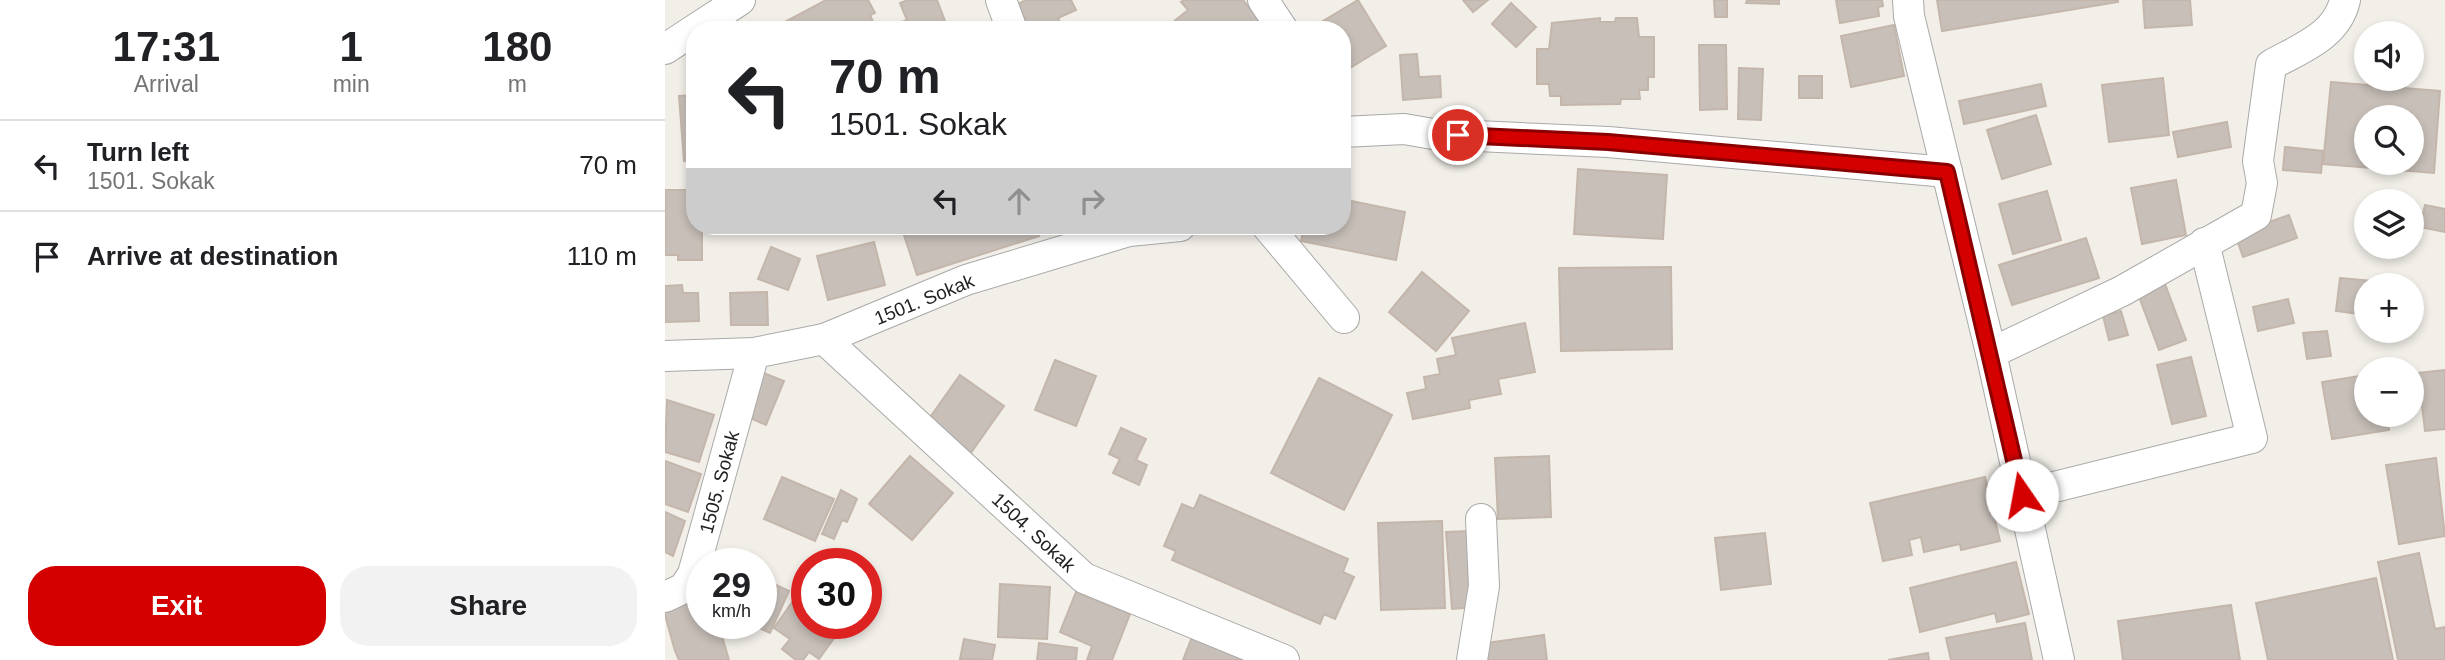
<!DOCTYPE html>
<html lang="en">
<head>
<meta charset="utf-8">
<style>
	body { margin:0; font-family:Helvetica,sans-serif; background:#f2f2f2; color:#202124; height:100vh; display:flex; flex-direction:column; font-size:26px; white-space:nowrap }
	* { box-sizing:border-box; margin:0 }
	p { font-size:23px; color:#757577 }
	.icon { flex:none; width:38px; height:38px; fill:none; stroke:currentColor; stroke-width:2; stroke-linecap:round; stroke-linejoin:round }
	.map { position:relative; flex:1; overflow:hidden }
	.drawer { display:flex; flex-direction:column; background:#fff; width:665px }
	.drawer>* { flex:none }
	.guide { position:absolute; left:21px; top:21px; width:665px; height:214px; border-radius:28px; box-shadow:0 4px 10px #0003; background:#fff; color:#202124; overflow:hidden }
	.buttons { position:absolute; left:1689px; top:21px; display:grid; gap:14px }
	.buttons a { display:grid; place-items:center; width:70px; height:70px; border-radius:50%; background:#fff; box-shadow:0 4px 10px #0003; font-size:35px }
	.speed { position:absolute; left:21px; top:548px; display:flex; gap:14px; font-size:35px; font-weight:700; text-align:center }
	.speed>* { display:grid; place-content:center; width:91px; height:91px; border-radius:50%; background:#fff; box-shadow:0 4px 10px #0003; line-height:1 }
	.speed small { font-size:18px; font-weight:400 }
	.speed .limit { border:10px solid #d22; background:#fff; color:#111 }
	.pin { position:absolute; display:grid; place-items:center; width:60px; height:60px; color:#fff; margin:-30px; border:4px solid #fff; border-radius:50%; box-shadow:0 2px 7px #0007 }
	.me { position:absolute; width:77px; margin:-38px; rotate:348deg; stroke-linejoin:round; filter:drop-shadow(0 0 5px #0008) }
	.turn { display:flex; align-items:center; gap:24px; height:147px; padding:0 28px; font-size:32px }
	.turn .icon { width:91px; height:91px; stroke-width:2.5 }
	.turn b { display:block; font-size:49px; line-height:60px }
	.lanes { display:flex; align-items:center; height:66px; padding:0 28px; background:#0003; justify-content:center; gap:35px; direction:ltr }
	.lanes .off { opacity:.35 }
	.eta { display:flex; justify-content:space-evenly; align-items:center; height:119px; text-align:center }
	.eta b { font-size:42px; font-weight:700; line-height:49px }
	.primary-button { display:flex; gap:14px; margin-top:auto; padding:14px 28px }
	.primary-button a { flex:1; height:80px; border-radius:28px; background:#d40000; color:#fff; font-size:28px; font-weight:700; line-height:80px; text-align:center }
	.primary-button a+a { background:#f2f2f2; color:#202124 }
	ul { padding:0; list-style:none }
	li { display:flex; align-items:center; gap:21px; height:91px; padding:0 28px; border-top:2px solid #e0e0e0 }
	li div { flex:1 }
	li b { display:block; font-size:26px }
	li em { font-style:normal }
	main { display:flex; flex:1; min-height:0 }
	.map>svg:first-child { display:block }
	.building { fill:#c7bfb8; stroke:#c4b6ab; stroke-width:2; fill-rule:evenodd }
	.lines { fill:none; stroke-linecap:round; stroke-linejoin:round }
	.minor-casing { stroke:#a9a9a9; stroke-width:32 }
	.minor { stroke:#fff; stroke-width:30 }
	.route-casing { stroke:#8a0000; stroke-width:18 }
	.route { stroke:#d40000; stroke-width:12 }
	.labels { text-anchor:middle; stroke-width:7; stroke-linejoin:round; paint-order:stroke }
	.street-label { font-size:19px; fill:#222; stroke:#fff }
</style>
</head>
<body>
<main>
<section class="drawer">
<div class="eta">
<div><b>17:31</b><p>Arrival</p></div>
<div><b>1</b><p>min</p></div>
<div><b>180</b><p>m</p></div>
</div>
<ul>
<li><svg class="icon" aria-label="left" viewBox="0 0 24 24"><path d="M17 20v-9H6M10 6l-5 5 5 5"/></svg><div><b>Turn left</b><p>1501. Sokak</p></div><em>70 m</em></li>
<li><svg class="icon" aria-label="arrive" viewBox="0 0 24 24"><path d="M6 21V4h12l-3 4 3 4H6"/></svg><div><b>Arrive at destination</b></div><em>110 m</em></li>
</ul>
<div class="primary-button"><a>Exit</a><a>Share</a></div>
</section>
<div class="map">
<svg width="1780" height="660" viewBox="0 0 1780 660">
	<rect width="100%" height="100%" fill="#f2efe9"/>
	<g class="building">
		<polygon points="161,0 203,0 210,13 205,15 208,22 196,30 105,30"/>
		<polygon points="243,0 272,0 280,21 275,23 277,28 289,23 292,30 237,30 234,23 242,20 235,3"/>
		<polygon points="361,0 406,0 411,10 393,18 398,30 365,30 353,4"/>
		<polygon points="519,0 578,0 598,24 592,30 512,30 507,23 523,10 516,2"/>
		<polygon points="693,0 721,46 677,73 677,30 643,30"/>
		<polygon points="798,0 823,0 808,12"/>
		<polygon points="1049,0 1062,0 1062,17 1050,17"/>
		<polygon points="1082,0 1114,0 1114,4 1081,3"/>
		<polygon points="1171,0 1217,0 1218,6 1213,7 1214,16 1175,23"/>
		<polygon points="1272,0 1453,0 1453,2 1277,31"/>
		<polygon points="1478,0 1525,0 1527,25 1480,28"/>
		<polygon points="846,3 871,27 851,47 827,24"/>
		<polygon points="935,18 935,22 950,22 951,18 972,18 974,37 989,37 989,77 983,77 983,90 974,90 975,99 956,99 955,104 896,105 896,96 885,96 884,84 872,84 872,49 884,49 887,23"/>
		<polygon points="1229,25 1239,76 1186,87 1176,36"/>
		<polygon points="1034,45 1061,45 1062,109 1035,110"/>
		<polygon points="752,54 754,77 775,76 776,97 738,100 735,55"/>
		<polygon points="1074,68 1098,69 1096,120 1073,119"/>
		<rect x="1134" y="76" width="23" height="22"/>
		<polygon points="1498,78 1504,135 1444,142 1437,85"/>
		<path d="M1666,82L1775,91L1769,173L1658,164ZM1701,117H1746V163H1701Z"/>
		<polygon points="1376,84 1381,106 1299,124 1294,101"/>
		<polygon points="30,95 30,160 19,161 14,96"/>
		<polygon points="1371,115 1386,164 1337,179 1322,130"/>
		<polygon points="1562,122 1566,147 1513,157 1508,132"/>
		<polygon points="1620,147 1658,151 1656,173 1618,170"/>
		<polygon points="913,169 1002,175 998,239 909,234"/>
		<polygon points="1511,180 1521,235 1477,244 1466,188"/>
		<polygon points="0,190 30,190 30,226 37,226 37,260 13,260 13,255 0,255"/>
		<polygon points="1382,191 1396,240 1348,254 1334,204"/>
		<polygon points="677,199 740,212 731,260 636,241 639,226 677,226"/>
		<polygon points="1760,205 1780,209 1780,232 1755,227"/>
		<polygon points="1624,215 1632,238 1578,257 1570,234"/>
		<polygon points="236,226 371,226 374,236 252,275"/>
		<polygon points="1421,238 1434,278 1347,305 1334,265"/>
		<polygon points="209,242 220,285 163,300 152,256"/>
		<polygon points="106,247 135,259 123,290 93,279"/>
		<polygon points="1006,267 1007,349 896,351 894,268"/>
		<polygon points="757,272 804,311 771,351 724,312"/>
		<polygon points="1675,278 1707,281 1706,285 1701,285 1701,315 1671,311"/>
		<polygon points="1500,284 1521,340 1494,350 1473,294"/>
		<polygon points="17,285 18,293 33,293 34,321 0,322 0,286"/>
		<polygon points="102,292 103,325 66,325 65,293"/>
		<polygon points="1623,299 1629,323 1593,331 1588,307"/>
		<polygon points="1456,311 1463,335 1444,340 1438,316"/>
		<polygon points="860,323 870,372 833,379 836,394 804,400 805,408 748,419 742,393 761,389 759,377 775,374 772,359 791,355 787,338"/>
		<polygon points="1662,331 1666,356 1642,359 1638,333"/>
		<polygon points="1526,357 1541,416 1507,424 1492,365"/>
		<polygon points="390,360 431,376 411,426 370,410"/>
		<polygon points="1780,370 1780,429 1760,431 1753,373"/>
		<polygon points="96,372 119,381 101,425 78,415"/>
		<polygon points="295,375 339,406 305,454 261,423"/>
		<polygon points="1701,375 1701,415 1722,415 1724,430 1667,439 1657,382"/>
		<polygon points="654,378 727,415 679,510 606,473"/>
		<polygon points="2,400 49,415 34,462 0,452"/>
		<polygon points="456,428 481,439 471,460 482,465 474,485 448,473 455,459 444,454"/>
		<polygon points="245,456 288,493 247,540 204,504"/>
		<polygon points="884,456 886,517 833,519 830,458"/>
		<polygon points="1771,458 1780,536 1734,544 1721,465"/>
		<polygon points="0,461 36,474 23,512 0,504"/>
		<polygon points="117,477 169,499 150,541 99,519"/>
		<polygon points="1320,477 1335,541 1296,550 1295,544 1259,552 1256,537 1244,540 1247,555 1218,561 1205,503"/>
		<polygon points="176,490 192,499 182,522 177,520 169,539 157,534"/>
		<polygon points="535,495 683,559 678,572 689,577 670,619 659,614 655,624 507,560 511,551 499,546 517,504 529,509"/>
		<polygon points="0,512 20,521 8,556 0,552"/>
		<polygon points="777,521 780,608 716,610 713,523"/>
		<polygon points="805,531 811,607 787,609 781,532"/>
		<polygon points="1100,533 1106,584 1056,590 1050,538"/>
		<polygon points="1754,553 1770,629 1780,627 1780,660 1733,660 1713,562"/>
		<polygon points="1351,562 1364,614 1332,622 1330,613 1255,632 1245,588"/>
		<polygon points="96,578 124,591 105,633 83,623 96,623"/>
		<polygon points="1711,578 1728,660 1603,660 1591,603"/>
		<polygon points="142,581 142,623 180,623 154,659 144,652 138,660 131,660 117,649 125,639 109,628"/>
		<polygon points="335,584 385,587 382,639 333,637"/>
		<polygon points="36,591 37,623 45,623 48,635 56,633 64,660 14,660 10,651 0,615 0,602"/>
		<polygon points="411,592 465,614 447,660 422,660 427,646 395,632"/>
		<polygon points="1566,605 1575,660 1458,660 1453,621"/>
		<polygon points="1360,623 1367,660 1286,660 1281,638"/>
		<polygon points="879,635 882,660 823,660 820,643"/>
		<polygon points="527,637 578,657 577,660 518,660"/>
		<polygon points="299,639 330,645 327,660 295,659"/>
		<polygon points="374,643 412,648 411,660 372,660"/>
		<polygon points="1263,653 1264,660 1223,660"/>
	</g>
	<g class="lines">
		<g class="minor-casing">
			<g id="minor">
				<polyline points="336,0 347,30"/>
				<polyline points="598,0 618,30"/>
				<polyline points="1243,0 1244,16 1326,353 1394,660"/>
				<polyline points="0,49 75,0"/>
				<polyline points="677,132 739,129 768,134 943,142 1282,172"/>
				<polyline points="602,226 679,318"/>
				<polyline points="159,339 419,578 619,660"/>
				<path d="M1326,353L1457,291L1591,215L1597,183L1593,161L1606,65C1636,48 1672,36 1680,0"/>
				<polyline points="0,356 89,353 159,339 301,280 464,231 515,226"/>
				<polyline points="1357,495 1587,438 1539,243"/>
				<polyline points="0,597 19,588 28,574 89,353"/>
				<polyline points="807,660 819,586 816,519"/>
			</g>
		</g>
		<use href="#minor" class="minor"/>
	</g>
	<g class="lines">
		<g class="route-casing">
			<polyline id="route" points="793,135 943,142 1282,172 1357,495"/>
		</g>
		<use href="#route" class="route"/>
	</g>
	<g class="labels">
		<g class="street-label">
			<text transform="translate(259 299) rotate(-22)" y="7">1501. Sokak</text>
			<text transform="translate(54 482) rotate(-75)" y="7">1505. Sokak</text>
			<text transform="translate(369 532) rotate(43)" y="7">1504. Sokak</text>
		</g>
	</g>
</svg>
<div class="buttons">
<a><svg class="icon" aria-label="sound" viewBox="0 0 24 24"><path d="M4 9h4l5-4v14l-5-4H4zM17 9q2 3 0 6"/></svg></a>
<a><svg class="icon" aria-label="search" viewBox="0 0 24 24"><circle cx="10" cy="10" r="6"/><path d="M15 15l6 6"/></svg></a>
<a><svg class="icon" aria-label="layers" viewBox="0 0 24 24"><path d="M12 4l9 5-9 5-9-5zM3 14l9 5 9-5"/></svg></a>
<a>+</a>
<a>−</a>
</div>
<div class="speed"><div>29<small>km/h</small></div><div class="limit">30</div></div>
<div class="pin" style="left:793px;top:135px;background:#d93025"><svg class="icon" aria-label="arrive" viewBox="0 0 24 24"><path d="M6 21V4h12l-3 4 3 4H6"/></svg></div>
<svg class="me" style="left:1357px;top:495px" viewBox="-20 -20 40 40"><circle r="19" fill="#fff"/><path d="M0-13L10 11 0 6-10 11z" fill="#d40000"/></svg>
<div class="guide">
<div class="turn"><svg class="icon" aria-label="left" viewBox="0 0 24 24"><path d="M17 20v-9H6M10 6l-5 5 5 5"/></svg><div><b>70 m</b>1501. Sokak</div></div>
<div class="lanes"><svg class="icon" aria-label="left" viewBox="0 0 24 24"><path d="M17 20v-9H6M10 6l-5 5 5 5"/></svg><svg class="icon off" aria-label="ahead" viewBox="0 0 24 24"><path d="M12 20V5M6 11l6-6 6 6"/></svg><svg class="icon off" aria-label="right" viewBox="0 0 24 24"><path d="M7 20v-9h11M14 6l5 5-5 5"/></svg></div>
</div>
</div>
</main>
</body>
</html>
